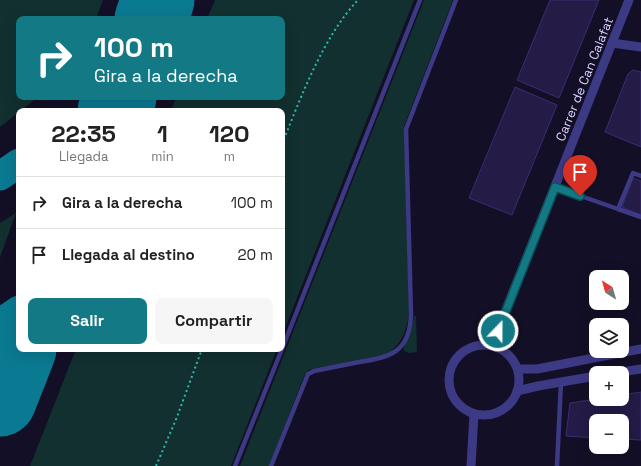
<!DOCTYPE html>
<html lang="es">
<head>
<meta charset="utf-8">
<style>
	body { margin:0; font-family:"Space Grotesk",sans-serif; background:#f6f6f6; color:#222; height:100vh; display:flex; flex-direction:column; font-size:15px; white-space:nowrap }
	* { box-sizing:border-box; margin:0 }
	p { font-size:13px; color:#767676 }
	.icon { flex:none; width:22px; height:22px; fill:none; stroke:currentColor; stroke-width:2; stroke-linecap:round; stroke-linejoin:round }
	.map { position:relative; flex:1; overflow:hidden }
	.panel { position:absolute; left:16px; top:108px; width:269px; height:244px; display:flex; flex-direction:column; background:#fff; border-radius:8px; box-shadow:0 4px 16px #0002 }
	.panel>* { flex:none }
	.top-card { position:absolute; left:16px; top:16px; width:269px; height:84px; border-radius:8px; box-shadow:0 4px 16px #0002; background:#137a85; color:#fff; overflow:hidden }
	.needle { width:26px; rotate:323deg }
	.buttons { position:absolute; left:589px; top:270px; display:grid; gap:8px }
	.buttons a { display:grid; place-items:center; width:40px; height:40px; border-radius:8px; background:#fff; box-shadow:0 4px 16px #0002; font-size:20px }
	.pin { position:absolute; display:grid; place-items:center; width:34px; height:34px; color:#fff; margin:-41px -17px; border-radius:50% 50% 50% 0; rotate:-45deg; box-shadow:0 0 4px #0007 }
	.pin .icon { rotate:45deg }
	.me { position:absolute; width:44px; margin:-22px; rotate:22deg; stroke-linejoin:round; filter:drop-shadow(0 0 3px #0008) }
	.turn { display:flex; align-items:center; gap:14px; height:84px; padding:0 12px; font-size:18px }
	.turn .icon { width:52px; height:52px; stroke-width:2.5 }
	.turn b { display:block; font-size:28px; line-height:34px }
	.eta { display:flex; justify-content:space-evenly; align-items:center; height:68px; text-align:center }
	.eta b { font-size:24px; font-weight:700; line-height:28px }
	.button { display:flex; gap:8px; margin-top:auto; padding:8px 12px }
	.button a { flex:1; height:46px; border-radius:8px; background:#137a85; color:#fff; font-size:16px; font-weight:700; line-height:46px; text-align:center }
	.button a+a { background:#f6f6f6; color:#222 }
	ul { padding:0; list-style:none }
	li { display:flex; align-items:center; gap:12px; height:52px; padding:0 12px; border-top:1px solid #e0e0e0 }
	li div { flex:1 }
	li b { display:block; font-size:15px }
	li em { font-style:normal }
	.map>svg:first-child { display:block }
	.green { fill:#12302f }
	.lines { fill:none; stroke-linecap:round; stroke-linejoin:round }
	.taxiway { stroke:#0a7a92; stroke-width:29 }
	.runway { stroke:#0a7a92; stroke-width:73 }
	.building { fill:#241b47; stroke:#3b2d73 }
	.path { stroke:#2fb8b0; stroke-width:2; stroke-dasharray:2 3; stroke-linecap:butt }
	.lane { stroke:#3d3a85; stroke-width:4.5 }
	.street { stroke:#3d3a85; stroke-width:9 }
	.route-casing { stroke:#0c4f56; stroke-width:10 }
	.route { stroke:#137a85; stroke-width:7 }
	.labels { text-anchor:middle; stroke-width:4; stroke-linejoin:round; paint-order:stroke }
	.street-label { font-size:13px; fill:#d9d4ff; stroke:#130f26 }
</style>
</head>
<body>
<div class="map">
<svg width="641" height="466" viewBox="0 0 641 466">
	<rect width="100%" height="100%" fill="#130f26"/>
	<g class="green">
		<polygon points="0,0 103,0 96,19 19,19 19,97 38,97 0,127"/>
		<polygon points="215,0 414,0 282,336 282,111 171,111 176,97 282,97 282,19 207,19"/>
		<path d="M424,0H453L404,126L409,310C408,329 402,345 385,355L308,370L304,376L269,466H240Z"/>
		<polygon points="16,213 0,257 0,223"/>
		<path d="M414,316H416L417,352L409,353L404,351C403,343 413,327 414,316Z"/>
		<polygon points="76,349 277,349 231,466 30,466"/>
	</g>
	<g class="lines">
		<g class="taxiway">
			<polyline points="97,111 114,97"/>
			<polyline points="0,176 19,163"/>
			<polyline points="0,323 19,310"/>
		</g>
		<g class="runway">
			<polyline points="151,19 158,0"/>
			<polyline points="114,111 120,97"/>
			<polyline points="0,400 20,349"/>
		</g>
	</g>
	<g class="building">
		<polygon points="550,0 599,0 559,98 517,80"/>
		<polygon points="633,70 641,72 641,147 605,132 628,74"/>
		<polygon points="515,87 557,105 512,215 469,198"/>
		<polygon points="633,178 641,181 641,215 622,207"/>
		<polygon points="641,392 641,440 622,439 622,421 596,421 596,438 566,436 570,403 597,399 622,399 622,395"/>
	</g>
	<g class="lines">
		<g class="path">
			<path d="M282,144C301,97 323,37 358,0"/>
			<polyline points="156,466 177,417 202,349"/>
		</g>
		<g class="lane">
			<polyline points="641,176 633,173 618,209 641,217"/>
			<polyline points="555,187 618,209"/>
			<polyline points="282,349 420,0"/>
			<polyline points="235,466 282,349"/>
			<path d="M271,466L308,374L314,371C329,368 344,365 359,362C391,357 410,352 411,314L406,129L456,0"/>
			<polyline points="557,466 561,382"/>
		</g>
		<g class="street">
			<polyline points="612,43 641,47"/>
			<circle cx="484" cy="380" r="35"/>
			<polyline points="492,345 629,0"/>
			<polyline points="518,369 537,369 641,349"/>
			<polyline points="615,373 641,369"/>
			<polyline points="517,391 538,386 596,376"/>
			<polyline points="471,466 474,414"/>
		</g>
	</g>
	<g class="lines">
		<g class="route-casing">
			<polyline id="route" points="498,331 555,187 580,196"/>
		</g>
		<use href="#route" class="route"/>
	</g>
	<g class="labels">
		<g class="street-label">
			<text transform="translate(584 79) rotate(-68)" y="5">Carrer de Can Calafat</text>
		</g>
	</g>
</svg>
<div class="buttons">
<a><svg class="needle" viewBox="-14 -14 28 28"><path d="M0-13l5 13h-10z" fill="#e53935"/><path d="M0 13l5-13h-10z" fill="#767676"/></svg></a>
<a><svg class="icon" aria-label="layers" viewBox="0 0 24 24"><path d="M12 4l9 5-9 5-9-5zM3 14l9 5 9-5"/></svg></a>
<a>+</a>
<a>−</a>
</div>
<div class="pin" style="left:580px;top:196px;background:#d93025"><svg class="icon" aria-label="arrive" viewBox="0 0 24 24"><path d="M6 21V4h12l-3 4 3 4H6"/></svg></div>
<svg class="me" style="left:498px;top:331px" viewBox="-20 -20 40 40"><circle r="17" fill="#137a85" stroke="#fff" stroke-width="3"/><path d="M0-11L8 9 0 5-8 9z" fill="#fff"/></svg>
<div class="top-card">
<div class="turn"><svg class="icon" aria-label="right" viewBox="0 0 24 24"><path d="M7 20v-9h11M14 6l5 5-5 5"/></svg><div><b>100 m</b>Gira a la derecha</div></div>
</div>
<section class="panel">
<div class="eta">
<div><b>22:35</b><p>Llegada</p></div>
<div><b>1</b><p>min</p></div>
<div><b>120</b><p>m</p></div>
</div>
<ul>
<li><svg class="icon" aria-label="right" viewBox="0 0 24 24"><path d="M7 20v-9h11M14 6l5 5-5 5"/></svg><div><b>Gira a la derecha</b></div><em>100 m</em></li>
<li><svg class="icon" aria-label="arrive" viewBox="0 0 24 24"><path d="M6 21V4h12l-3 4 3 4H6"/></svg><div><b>Llegada al destino</b></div><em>20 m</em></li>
</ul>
<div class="button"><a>Salir</a><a>Compartir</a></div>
</section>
</div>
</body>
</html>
